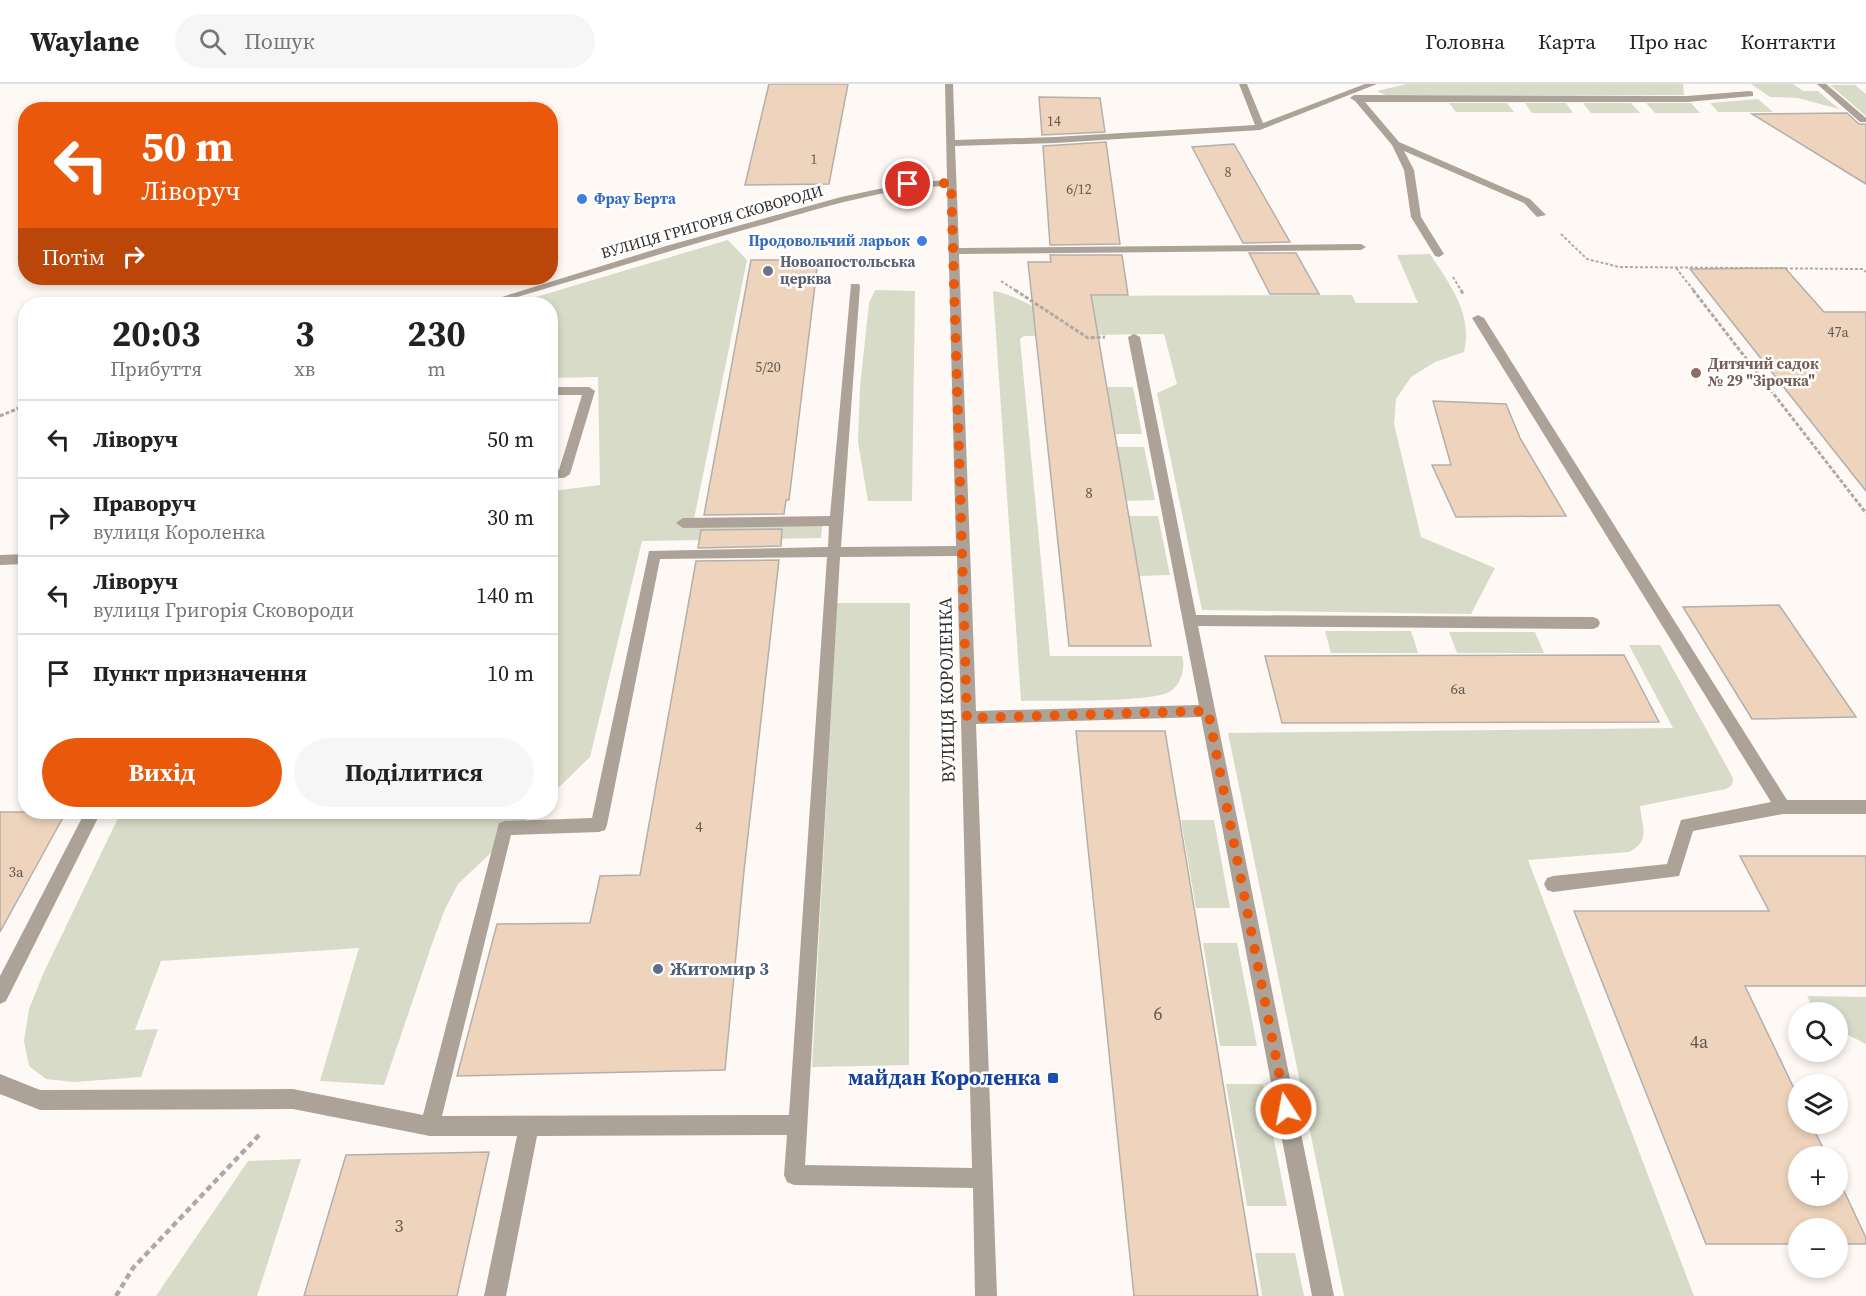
<!DOCTYPE html>
<html lang="uk">
<head>
<meta charset="utf-8">
<style>
	body { margin:0; font-family:"Source Serif 4",serif; background:#f6f6f6; color:#222; height:100vh; display:flex; flex-direction:column; font-size:22px; white-space:nowrap }
	* { box-sizing:border-box; margin:0 }
	p { font-size:20px; color:#767676 }
	.icon { flex:none; width:33px; height:33px; fill:none; stroke:currentColor; stroke-width:2; stroke-linecap:round; stroke-linejoin:round }
	.map { position:relative; flex:1; overflow:hidden }
	.drawer { position:absolute; left:18px; top:213px; width:540px; height:522px; display:flex; flex-direction:column; background:#fff; border-radius:24px; box-shadow:0 3px 9px #0003 }
	.drawer>* { flex:none }
	.hud { position:absolute; left:18px; top:18px; width:540px; height:183px; border-radius:24px; box-shadow:0 3px 9px #0003; background:#ea580c; color:#fff; overflow:hidden }
	.fabs { position:absolute; left:1788px; top:918px; display:grid; gap:12px }
	.fabs a { display:grid; place-items:center; width:60px; height:60px; border-radius:50%; background:#fff; box-shadow:0 3px 9px #0003; font-size:30px }
	.pin { position:absolute; display:grid; place-items:center; width:51px; height:51px; color:#fff; margin:-26px; border:3px solid #fff; border-radius:50%; box-shadow:0 2px 6px #0007 }
	.me { position:absolute; width:66px; margin:-33px; rotate:349deg; stroke-linejoin:round; filter:drop-shadow(0 0 4px #0008) }
	.turn { display:flex; align-items:center; gap:21px; height:126px; padding:0 24px; font-size:27px }
	.turn .icon { width:78px; height:78px; stroke-width:2.5 }
	.turn b { display:block; font-size:42px; line-height:51px }
	.then { display:flex; align-items:center; height:57px; padding:0 24px; background:#0003; gap:12px; font-size:22px }
	.eta { display:flex; justify-content:space-evenly; align-items:center; height:102px; text-align:center }
	.eta b { font-size:36px; font-weight:700; line-height:42px }
	.primary-button { display:flex; gap:12px; margin-top:auto; padding:12px 24px }
	.primary-button a { flex:1; height:69px; border-radius:36px; background:#ea580c; color:#fff; font-size:24px; font-weight:700; line-height:69px; text-align:center }
	.primary-button a+a { background:#f6f6f6; color:#222 }
	ul { padding:0; list-style:none }
	li { display:flex; align-items:center; gap:18px; height:78px; padding:0 24px; border-top:2px solid #e0e0e0 }
	li div { flex:1 }
	li b { display:block; font-size:22px }
	li em { font-style:normal }
	header { display:flex; align-items:center; gap:36px; box-sizing:border-box; height:84px; padding:0 30px; background:#fff; border-bottom:2px solid #e0e0e0 }
	header strong { font-size:28px }
	nav { display:flex; gap:33px; margin-inline-start:auto; font-size:21px }
	.search { width:420px; height:54px; background:#f6f6f6; display:flex; align-items:center; gap:15px; box-sizing:border-box; padding:0 21px; border-radius:33px; color:#767676; font-size:22px }
	.map>svg:first-child { display:block }
	.green { fill:#d8dbc7 }
	.building { fill:#eed4bc; stroke:#b4afab; stroke-width:1.5 }
	.lines { fill:none; stroke-linecap:round; stroke-linejoin:round }
	.path-far2 { stroke:#adaaa6; stroke-width:2; stroke-dasharray:3 2; stroke-linecap:butt }
	.path-far1 { stroke:#adaaa6; stroke-width:3; stroke-dasharray:4 2; stroke-linecap:butt }
	.path { stroke:#adaaa6; stroke-width:4.5; stroke-dasharray:6 4; stroke-linecap:butt }
	.minor { fill:#aca297; fill-rule:evenodd }
	.route { stroke:#ea580c; stroke-width:10; stroke-dasharray:0 18 }
	.shop-dot { fill:#3f7fe0; stroke:#fff; stroke-width:2 }
	.worship-dot { fill:#6b7280; stroke:#fff; stroke-width:2 }
	.education-dot { fill:#8d6e63; stroke:#fff; stroke-width:2 }
	.service-dot { fill:#5c6f8a; stroke:#fff; stroke-width:2 }
	.transit-dot { fill:#1a4fb4; stroke:#fff; stroke-width:2 }
	.labels { text-anchor:middle; stroke-width:5; stroke-linejoin:round; paint-order:stroke }
	.far-number-label { font-size:14px; fill:#605850 }
	.far-shop-label { font-size:15px; font-weight:bold; fill:#366cbe; stroke:#fff; text-anchor:start }
	.far-street-label { font-size:15px; fill:#302e2c; stroke:#fff }
	.far-worship-label { font-size:15px; font-weight:bold; fill:#5b616d; stroke:#fff; text-anchor:start }
	.far-education-label { font-size:15px; font-weight:bold; fill:#785e54; stroke:#fff; text-anchor:start }
	.number-label { font-size:15px; fill:#605850 }
	.street-label { font-size:18px; fill:#302e2c; stroke:#fff }
	.service-label { font-size:18px; font-weight:bold; fill:#4e5e75; stroke:#fff; text-anchor:start }
	.near-number-label { font-size:18px; fill:#605850 }
	.near-transit-label { font-size:21px; font-weight:bold; fill:#164399; stroke:#fff; text-anchor:end }
</style>
</head>
<body>
<header>
<strong>Waylane</strong>
<div class="search"><svg class="icon" aria-label="search" viewBox="0 0 24 24"><circle cx="10" cy="10" r="6"/><path d="M15 15l6 6"/></svg>Пошук</div>
<nav><a>Головна</a><a>Карта</a><a>Про нас</a><a>Контакти</a></nav>
</header>
<div class="map">
<svg width="1866" height="1212" viewBox="0 0 1866 1212">
	<rect width="100%" height="100%" fill="#fef9f4"/>
	<g class="green">
		<polygon points="1407,0 1683,0 1684,11 1385,11 1377,7"/>
		<polygon points="1751,0 1793,0 1803,7 1818,7 1839,25 1798,14 1770,13"/>
		<polygon points="1830,1 1855,1 1866,10 1866,32"/>
		<polygon points="1758,15 1773,28 1718,28 1710,19"/>
		<polygon points="1449,19 1507,19 1514,28 1456,28"/>
		<polygon points="1525,19 1566,19 1573,29 1532,29"/>
		<polygon points="1583,19 1631,19 1640,29 1591,29"/>
		<polygon points="1646,19 1691,19 1700,29 1655,29"/>
		<polygon points="728,156 747,176 694,435 823,433 821,454 642,457 590,673 551,711 551,411 552,407 600,401 598,293 551,294 550,220 512,220"/>
		<path d="M1430,170C1450,201 1473,229 1464,268L1435,278L1411,293L1396,315L1394,340L1421,453L1495,484L1471,530L1202,526L1157,309L1177,300L1164,250L1088,251L1034,212L1352,211L1356,219H1418L1397,171Z"/>
		<polygon points="875,206 915,207 912,417 868,417 858,358 860,303 869,219"/>
		<path d="M993,207C1023,212 1053,236 1079,251L1024,252L1020,255L1050,572H1182C1186,583 1181,602 1169,608C1148,619 1050,616 1021,617Z"/>
		<polygon points="1107,303 1133,303 1142,350 1115,350"/>
		<polygon points="1117,363 1144,363 1155,416 1126,417"/>
		<polygon points="1129,432 1158,432 1170,491 1139,492"/>
		<polygon points="837,519 910,519 909,981 812,983"/>
		<polygon points="1325,547 1411,547 1418,569 1331,569"/>
		<polygon points="1449,548 1535,548 1544,569 1457,569"/>
		<path d="M1629,561H1660L1733,694L1732,701L1726,705L1640,722C1642,743 1651,757 1629,768L1528,776L1694,1212H1344L1228,649L1673,644Z"/>
		<polygon points="121,728 534,728 458,800 445,825 433,857 384,1001 320,997 359,864 161,877 135,946 158,945 141,993 74,998 46,995 29,982 24,957 29,925 44,888"/>
		<polygon points="1181,736 1214,736 1230,824 1196,824"/>
		<polygon points="1203,859 1237,859 1257,962 1220,962"/>
		<polygon points="1807,912 1866,913 1866,960 1838,946 1838,928 1815,928"/>
		<polygon points="1226,1000 1263,1000 1287,1122 1247,1122"/>
		<polygon points="301,1075 257,1212 156,1212 248,1077"/>
		<polygon points="1295,1169 1304,1212 1262,1212 1255,1169"/>
	</g>
	<g class="building">
		<polygon points="769,0 848,0 829,100 745,101"/>
		<polygon points="1039,13 1100,14 1105,48 1042,51"/>
		<polygon points="1847,29 1859,40 1866,40 1866,100 1752,30"/>
		<polygon points="1106,58 1120,160 1050,161 1043,62"/>
		<polygon points="1234,60 1290,158 1243,159 1192,63"/>
		<polygon points="1249,169 1296,169 1319,210 1270,210"/>
		<polygon points="1050,171 1122,171 1128,211 1091,211 1151,562 1069,562 1028,178 1051,178"/>
		<polygon points="751,176 818,176 789,416 786,416 784,430 704,431"/>
		<polygon points="1785,184 1824,228 1866,228 1866,407 1690,185"/>
		<polygon points="1433,317 1506,320 1520,354 1566,432 1456,433 1432,381 1451,381"/>
		<polygon points="782,445 781,462 698,464 701,446"/>
		<polygon points="779,476 744,787 725,986 457,992 497,840 590,839 600,792 640,791 696,477"/>
		<polygon points="1779,521 1856,633 1752,635 1683,523"/>
		<polygon points="1624,571 1659,638 1282,639 1265,572"/>
		<polygon points="1076,647 1165,647 1258,1212 1134,1212"/>
		<polygon points="0,728 66,728 0,848"/>
		<polygon points="1740,772 1866,772 1866,902 1745,902 1798,1013 1798,1040 1811,1040 1827,1072 1798,1072 1798,1112 1838,1112 1838,1094 1866,1154 1866,1160 1838,1160 1838,1144 1798,1144 1798,1160 1706,1160 1574,827 1769,827"/>
		<polygon points="489,1068 457,1212 304,1212 346,1071"/>
	</g>
	<g class="lines">
		<g class="path-far2">
			<polyline points="1561,150 1587,175 1619,183 1863,185 1866,188"/>
			<polyline points="1676,184 1695,208"/>
			<polyline points="1453,193 1462,208"/>
			<polyline points="1001,197 1018,208"/>
		</g>
		<g class="path-far1">
			<polyline points="1015,206 1088,254 1105,253"/>
			<polyline points="1461,206 1463,210"/>
			<polyline points="1693,206 1866,429"/>
			<polyline points="0,332 26,321"/>
		</g>
		<polyline class="path" points="116,1212 133,1184 260,1050"/>
		<g class="minor">
			<path d="M945,0H953L955,56L1055,53L1255,41L1239,0H1247L1263,39L1365,0H1377L1260,46L1055,59L955,62L959,164L1361,160L1366,163L1361,166L959,170L976,627L1199,621L1128,253L1134,250L1140,253L1196,531L1593,533L1598,535L1600,539L1598,543L1593,545L1198,542L1334,1212H1312L1201,633L976,640L997,1212H975L973,1104L794,1101L787,1098L784,1091L787,1051L537,1052L506,1212H484L517,1052H430L293,1025L40,1026L0,1010V990L40,1006L293,1005L423,1031L499,739L505,737L592,734L649,467L828,463L829,442L683,444L676,439L683,434L830,432L851,200H859L860,202L841,463L956,462L947,102C886,104 828,122 769,139C677,164 586,193 494,220H479L666,162L841,113L907,99L947,96ZM957,472L972,1084L805,1081L840,473ZM827,473L789,1031L442,1032L511,751L599,748L605,746L607,741L660,475Z"/>
			<polygon points="1817,0 1826,0 1866,34 1866,38 1860,38"/>
			<polygon points="1750,7 1753,8 1753,12 1687,18 1365,18 1399,58 1530,115 1546,131 1537,133 1524,119 1404,67 1414,86 1421,133 1444,170 1439,173 1435,172 1411,133 1404,86 1392,61 1355,17 1350,14 1354,11 1687,12"/>
			<polygon points="1478,231 1484,234 1787,716 1866,716 1866,730 1783,730 1693,747 1679,792 1553,808 1547,806 1544,800 1547,794 1553,792 1667,780 1681,736 1771,718 1472,234"/>
			<polygon points="550,303 589,303 595,307 570,390 564,394 550,394 550,386 559,386 582,311 550,311"/>
			<polygon points="26,470 26,480 0,481 0,471"/>
			<polygon points="85,728 101,728 6,917 0,920 0,892"/>
		</g>
	</g>
	<g class="lines">
		<polyline class="route" points="908,100 951,99 967,634 1208,627 1286,1025"/>
	</g>
	<g class="shop-dot">
		<circle cx="582" cy="115" r="6"/>
		<circle cx="922" cy="157" r="6"/>
	</g>
	<circle class="worship-dot" cx="768" cy="187" r="6"/>
	<circle class="education-dot" cx="1696" cy="289" r="6"/>
	<circle class="service-dot" cx="658" cy="885" r="6"/>
	<rect class="transit-dot" x="1047" y="988" width="12" height="12" rx="3"/>
	<g class="labels">
		<g class="far-number-label">
			<text x="1054" y="42">14</text>
			<text x="814" y="80">1</text>
			<text x="1228" y="93">8</text>
			<text x="1079" y="110">6/12</text>
			<text x="1838" y="253">47а</text>
			<text x="768" y="288">5/20</text>
		</g>
		<g class="far-shop-label">
			<text x="594" y="120">Фрау Берта</text>
			<text x="910" y="162" text-anchor="end">Продовольчий ларьок</text>
		</g>
		<g class="far-street-label">
			<text transform="translate(712 138) rotate(-16)" y="5">ВУЛИЦЯ ГРИГОРІЯ СКОВОРОДИ</text>
		</g>
		<g class="far-worship-label">
			<text x="780" y="183">Новоапостольська<tspan x="780" dy="17">церква</tspan></text>
		</g>
		<g class="far-education-label">
			<text x="1708" y="285">Дитячий садок<tspan x="1708" dy="17">№ 29 "Зірочка"</tspan></text>
		</g>
		<g class="number-label">
			<text x="1089" y="414">8</text>
			<text x="1458" y="610">6а</text>
			<text x="699" y="748">4</text>
			<text x="16" y="793">3а</text>
		</g>
		<g class="street-label">
			<text transform="translate(947 606) rotate(-91)" y="6">ВУЛИЦЯ КОРОЛЕНКА</text>
		</g>
		<g class="service-label">
			<text x="670" y="891">Житомир 3</text>
		</g>
		<g class="near-number-label">
			<text x="1158" y="936">6</text>
			<text x="1699" y="964">4а</text>
			<text x="399" y="1148">3</text>
		</g>
		<g class="near-transit-label">
			<text x="1041" y="1001">майдан Короленка</text>
		</g>
	</g>
</svg>
<div class="fabs">
<a><svg class="icon" aria-label="search" viewBox="0 0 24 24"><circle cx="10" cy="10" r="6"/><path d="M15 15l6 6"/></svg></a>
<a><svg class="icon" aria-label="layers" viewBox="0 0 24 24"><path d="M12 4l9 5-9 5-9-5zM3 14l9 5 9-5"/></svg></a>
<a>+</a>
<a>−</a>
</div>
<div class="pin" style="left:908px;top:100px;background:#d93025"><svg class="icon" aria-label="arrive" viewBox="0 0 24 24"><path d="M6 21V4h12l-3 4 3 4H6"/></svg></div>
<svg class="me" style="left:1286px;top:1025px" viewBox="-20 -20 40 40"><circle r="17" fill="#ea580c" stroke="#fff" stroke-width="3"/><path d="M0-11L8 9 0 5-8 9z" fill="#fff"/></svg>
<div class="hud">
<div class="turn"><svg class="icon" aria-label="left" viewBox="0 0 24 24"><path d="M17 20v-9H6M10 6l-5 5 5 5"/></svg><div><b>50 m</b>Ліворуч</div></div>
<div class="then">Потім<svg class="icon" aria-label="right" viewBox="0 0 24 24"><path d="M7 20v-9h11M14 6l5 5-5 5"/></svg></div>
</div>
<section class="drawer">
<div class="eta">
<div><b>20:03</b><p>Прибуття</p></div>
<div><b>3</b><p>хв</p></div>
<div><b>230</b><p>m</p></div>
</div>
<ul>
<li><svg class="icon" aria-label="left" viewBox="0 0 24 24"><path d="M17 20v-9H6M10 6l-5 5 5 5"/></svg><div><b>Ліворуч</b></div><em>50 m</em></li>
<li><svg class="icon" aria-label="right" viewBox="0 0 24 24"><path d="M7 20v-9h11M14 6l5 5-5 5"/></svg><div><b>Праворуч</b><p>вулиця Короленка</p></div><em>30 m</em></li>
<li><svg class="icon" aria-label="left" viewBox="0 0 24 24"><path d="M17 20v-9H6M10 6l-5 5 5 5"/></svg><div><b>Ліворуч</b><p>вулиця Григорія Сковороди</p></div><em>140 m</em></li>
<li><svg class="icon" aria-label="arrive" viewBox="0 0 24 24"><path d="M6 21V4h12l-3 4 3 4H6"/></svg><div><b>Пункт призначення</b></div><em>10 m</em></li>
</ul>
<div class="primary-button"><a>Вихід</a><a>Поділитися</a></div>
</section>
</div>
</body>
</html>
